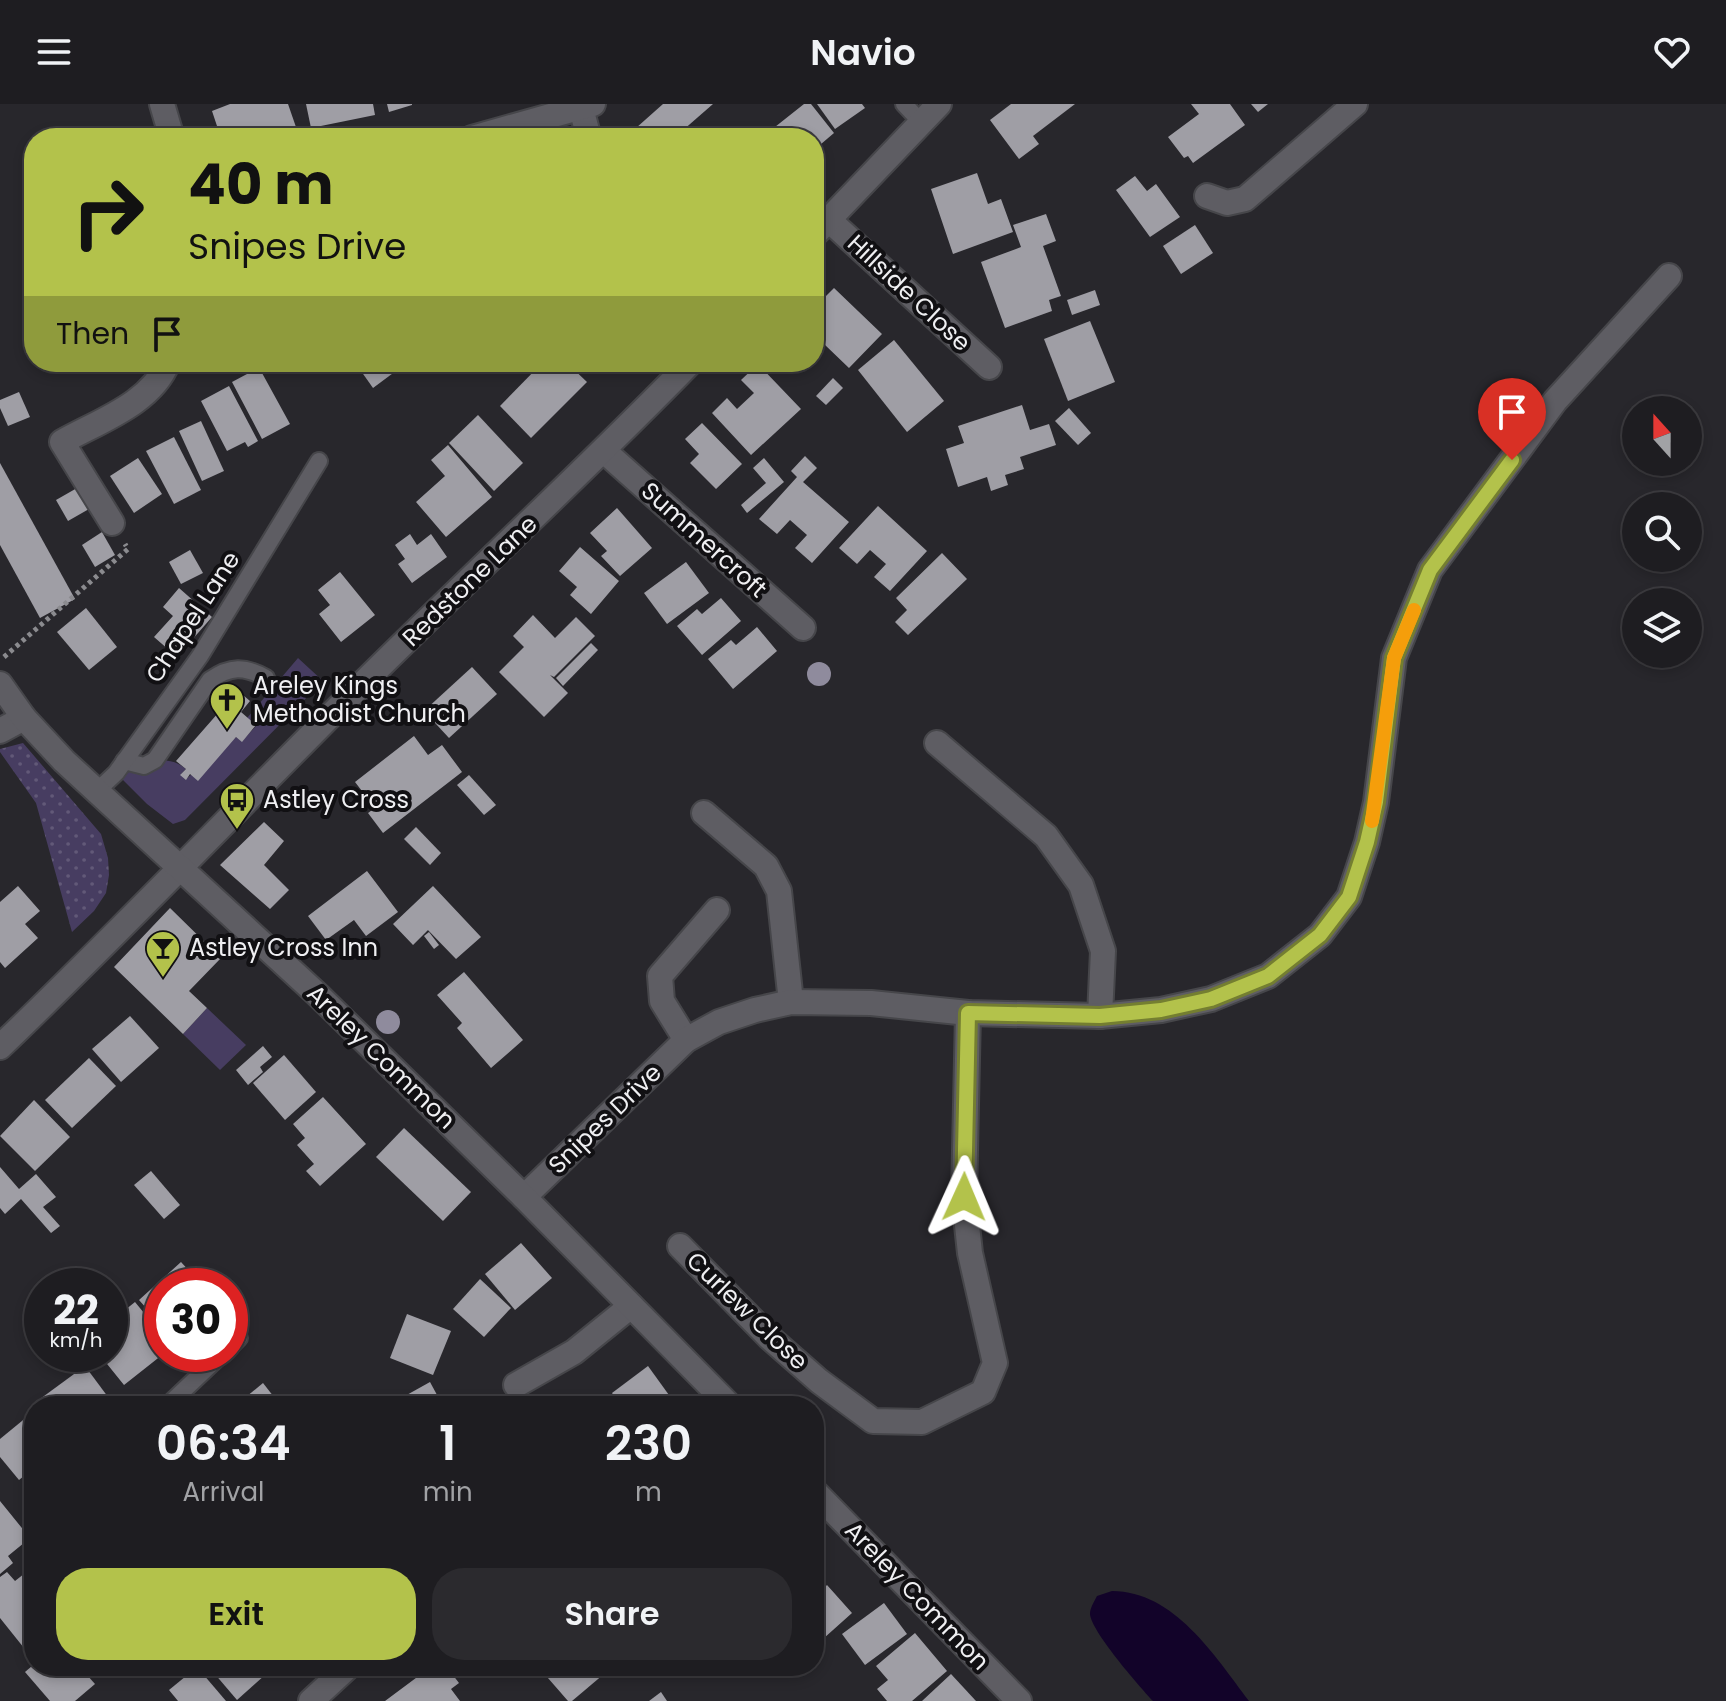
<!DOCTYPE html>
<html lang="en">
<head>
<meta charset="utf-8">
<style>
	body { margin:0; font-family:Poppins,sans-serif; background:#2b2a2e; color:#f1f3f6; height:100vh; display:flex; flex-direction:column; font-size:30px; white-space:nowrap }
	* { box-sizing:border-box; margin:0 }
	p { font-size:26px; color:#a1a2a5 }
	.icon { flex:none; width:44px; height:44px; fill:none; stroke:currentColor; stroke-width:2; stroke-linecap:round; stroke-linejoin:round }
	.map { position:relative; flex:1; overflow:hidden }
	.details { position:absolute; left:24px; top:1292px; width:800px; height:280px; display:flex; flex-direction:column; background:#1e1d21; border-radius:32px; box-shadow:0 4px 12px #0003,0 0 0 2px #3c3b3f }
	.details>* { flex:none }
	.hud { position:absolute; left:24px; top:24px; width:800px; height:244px; border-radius:32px; box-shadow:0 4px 12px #0003,0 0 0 2px #3c3b3f; background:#b3c24b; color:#111; overflow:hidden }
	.needle { width:52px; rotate:339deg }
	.buttons { position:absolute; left:1622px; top:292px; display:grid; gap:16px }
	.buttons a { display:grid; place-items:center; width:80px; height:80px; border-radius:50%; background:#1e1d21; box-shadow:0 4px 12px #0003,0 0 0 2px #3c3b3f; font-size:40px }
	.speed { position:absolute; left:24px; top:1164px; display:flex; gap:16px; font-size:40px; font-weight:700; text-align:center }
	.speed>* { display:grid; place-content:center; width:104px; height:104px; border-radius:50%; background:#1e1d21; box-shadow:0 4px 12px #0003,0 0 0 2px #3c3b3f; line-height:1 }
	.speed small { font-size:20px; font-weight:400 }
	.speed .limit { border:12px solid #d22; background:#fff; color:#111 }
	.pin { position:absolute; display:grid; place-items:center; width:68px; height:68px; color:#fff; margin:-82px -34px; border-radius:50% 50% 50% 0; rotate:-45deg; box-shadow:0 0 8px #0007 }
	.pin .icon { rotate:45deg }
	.me { position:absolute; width:88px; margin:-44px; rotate:1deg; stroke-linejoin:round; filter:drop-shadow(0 0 6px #0008) }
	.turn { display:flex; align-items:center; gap:28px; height:168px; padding:0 32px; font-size:36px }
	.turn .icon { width:104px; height:104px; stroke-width:2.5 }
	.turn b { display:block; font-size:56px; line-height:68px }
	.then { display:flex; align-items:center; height:76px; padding:0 32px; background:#0003; gap:16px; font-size:30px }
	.eta { display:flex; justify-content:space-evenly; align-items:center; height:136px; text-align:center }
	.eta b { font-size:48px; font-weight:600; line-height:56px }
	.cta { display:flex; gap:16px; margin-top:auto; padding:16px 32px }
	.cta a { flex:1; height:92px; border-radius:32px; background:#b3c24b; color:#111; font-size:32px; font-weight:600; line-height:92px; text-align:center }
	.cta a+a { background:#2b2a2e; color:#f1f3f6 }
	header { display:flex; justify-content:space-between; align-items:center; height:104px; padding:0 32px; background:#1e1d21; font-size:36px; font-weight:600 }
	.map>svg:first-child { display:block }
	.grass { fill:url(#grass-dots) }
	.green { fill:#473d61 }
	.water { fill:#120329 }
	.building { fill:#9f9ea5 }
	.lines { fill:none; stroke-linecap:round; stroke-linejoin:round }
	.lane-casing { stroke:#46464a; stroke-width:20 }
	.street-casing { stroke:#46464a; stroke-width:28 }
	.secondary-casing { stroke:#46464a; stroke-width:28 }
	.path { stroke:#8b8b8f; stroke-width:5; stroke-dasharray:4 4; stroke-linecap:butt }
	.lane { stroke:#5e5d63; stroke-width:16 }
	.street { stroke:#5e5d63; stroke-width:24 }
	.secondary { stroke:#5e5d63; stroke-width:24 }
	.tree { fill:#8f8b9d }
	.route-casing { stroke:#747e31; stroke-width:20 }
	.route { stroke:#b3c24b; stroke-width:14 }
	.slow { stroke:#f59e0b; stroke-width:14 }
	.labels { text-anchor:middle; stroke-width:8; stroke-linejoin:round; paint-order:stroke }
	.street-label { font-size:24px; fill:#efeff2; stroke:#111013 }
	.poi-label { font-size:24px; fill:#efeff2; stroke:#111013; text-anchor:start }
</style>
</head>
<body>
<header><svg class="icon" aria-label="menu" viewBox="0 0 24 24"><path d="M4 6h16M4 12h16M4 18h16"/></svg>Navio<svg class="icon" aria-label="heart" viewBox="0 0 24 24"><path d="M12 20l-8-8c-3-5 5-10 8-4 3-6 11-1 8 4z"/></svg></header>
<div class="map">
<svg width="1726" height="1597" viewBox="0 0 1726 1597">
	<defs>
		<pattern id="grass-dots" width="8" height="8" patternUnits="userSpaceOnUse" patternTransform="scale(2)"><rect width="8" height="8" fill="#473d61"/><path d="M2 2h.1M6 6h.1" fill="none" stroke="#625978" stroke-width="1.8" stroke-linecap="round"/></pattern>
	</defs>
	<rect width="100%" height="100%" fill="#28272c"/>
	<polygon class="grass" points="23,639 101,730 108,754 109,771 106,789 94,807 72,828 36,699 0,648 0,645"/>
	<g class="green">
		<path d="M298,554L323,577L185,716L173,720L147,700L116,669C139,661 165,647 186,665L181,670L186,675L236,633L242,637L256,622L247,614Z"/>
		<polygon points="207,904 246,941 220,966 183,930"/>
	</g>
	<path class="water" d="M1112,1487C1174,1487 1215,1552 1249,1597H1153C1139,1582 1091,1527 1090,1510C1090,1504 1094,1498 1097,1492Z"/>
	<g class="building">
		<polygon points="230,0 288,0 297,26 275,34 221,34 212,7"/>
		<polygon points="306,0 373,0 375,11 311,24"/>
		<polygon points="387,0 412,0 412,1 389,8"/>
		<polygon points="663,0 713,0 674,34 629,34 627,32"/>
		<polygon points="804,0 811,0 834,29 814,46 814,34 761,34"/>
		<polygon points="817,0 862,0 865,4 835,25"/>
		<polygon points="1011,0 1075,0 1033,32 1039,40 1019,55 990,16"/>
		<polygon points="1191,0 1230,0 1245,21 1193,59 1188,52 1184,54 1168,33 1199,10"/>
		<polygon points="1251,0 1268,0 1258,8"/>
		<polygon points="119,24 122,34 92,34 92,33"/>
		<polygon points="977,69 988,100 1001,95 1013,128 953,150 931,85"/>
		<polygon points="1135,72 1147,87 1156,80 1180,113 1150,133 1116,86"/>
		<polygon points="1046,110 1056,137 1043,142 1061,192 1049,196 1052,207 1005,224 981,158 1021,143 1013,121"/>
		<polygon points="1195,121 1213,149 1181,170 1163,142"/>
		<polygon points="834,184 882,230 849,264 824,240 817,246 814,243 814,204"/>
		<polygon points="1095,186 1100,201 1072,211 1067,196"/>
		<polygon points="1090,217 1115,278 1068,297 1044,235"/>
		<polygon points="894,236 944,297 907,328 858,266"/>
		<polygon points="241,258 256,258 290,320 262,335 232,278 247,270"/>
		<polygon points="373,258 408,258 373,284 361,267"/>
		<polygon points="543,258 566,258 587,278 531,334 500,302"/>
		<polygon points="758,260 801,305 751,351 712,309 727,294 737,305 754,289 741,276"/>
		<polygon points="833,274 843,284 826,301 816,292"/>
		<polygon points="229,282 258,337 248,343 245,338 227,347 201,297"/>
		<polygon points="19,288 30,313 8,322 0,304 0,296"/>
		<polygon points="1022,301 1030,326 1049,320 1056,341 1020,353 1024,365 1005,371 1008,381 991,387 987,373 958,383 946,345 964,339 958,322"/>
		<polygon points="1069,304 1091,329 1078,341 1055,317"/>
		<polygon points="478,311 523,359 494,387 449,339"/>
		<polygon points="201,317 224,367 202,377 179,327"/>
		<polygon points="702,319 742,360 716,385 690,359 699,350 685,335"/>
		<polygon points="174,333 201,386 174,400 146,347"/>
		<polygon points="448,341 492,393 446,433 416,398 445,372 431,356"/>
		<polygon points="805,352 817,364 803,378 849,418 812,459 795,444 807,431 790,416 777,430 759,415 797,373 791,367"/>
		<polygon points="138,354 162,390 134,409 110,372"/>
		<polygon points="764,354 784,378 747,409 741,401 766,379 753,364"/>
		<polygon points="0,359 75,495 40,514 0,441"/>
		<polygon points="77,384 89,405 68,417 56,396"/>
		<polygon points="878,402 927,447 890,487 874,473 886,460 870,446 857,460 839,444"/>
		<polygon points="617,404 652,444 620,472 601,452 607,447 590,429"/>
		<polygon points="102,428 115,451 95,463 82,441"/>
		<polygon points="410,430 417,441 431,430 447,453 412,479 398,460 405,455 395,441"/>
		<polygon points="580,443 619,477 591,510 570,491 577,483 559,467"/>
		<polygon points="190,446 203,469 181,480 169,458"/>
		<polygon points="942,449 967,475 908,531 895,518 907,506 896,494"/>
		<polygon points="686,458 709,489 667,520 644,489"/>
		<polygon points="340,468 375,511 341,538 319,510 330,501 318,486"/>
		<polygon points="179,484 212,513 177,553 154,533 173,512 163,503"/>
		<polygon points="721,494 741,517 702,551 677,522 697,505 702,510"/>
		<polygon points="86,504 117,543 89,566 57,528"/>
		<polygon points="533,511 555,534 576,513 595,532 554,573 550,571 568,589 544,613 499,568 524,543 513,532"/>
		<polygon points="757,523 777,547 733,585 708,555 731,536 736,541"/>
		<polygon points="591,539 598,546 563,582 556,574"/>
		<polygon points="472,563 497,590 449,634 424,607"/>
		<polygon points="229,579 250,597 241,608 256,621 242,638 236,633 198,677 190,670 186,676 180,671 186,665 176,657 219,608 210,601"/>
		<polygon points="414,632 428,651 442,641 462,668 383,729 368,709 375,704 355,678"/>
		<polygon points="469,671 496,701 484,711 457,681"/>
		<polygon points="264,718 284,737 264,761 289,786 270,805 220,761"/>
		<polygon points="416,723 441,749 430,761 404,735"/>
		<polygon points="367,767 398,808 366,832 354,816 326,836 308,812"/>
		<polygon points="18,782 40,807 25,820 38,834 5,864 0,858 0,798"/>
		<polygon points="433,782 481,833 456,855 425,823 428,826 413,841 393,820"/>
		<polygon points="170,804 221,854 189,887 207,904 183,930 114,863"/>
		<polygon points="429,828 439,841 434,845 424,832"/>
		<polygon points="464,868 523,936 491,964 457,924 462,919 437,891"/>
		<polygon points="130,912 159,944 121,978 92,945"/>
		<polygon points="263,942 272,953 260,963 263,968 248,981 236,966"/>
		<polygon points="284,951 316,988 285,1016 253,979"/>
		<polygon points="89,954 116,982 72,1024 45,996"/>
		<polygon points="323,993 366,1040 320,1082 306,1067 314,1060 297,1041 305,1034 293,1020"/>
		<polygon points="34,996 70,1033 35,1067 0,1032"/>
		<polygon points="404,1024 471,1088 443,1117 376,1053"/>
		<polygon points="0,1063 19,1085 36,1070 56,1093 43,1103 60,1122 51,1129 21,1095 5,1110 0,1104"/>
		<polygon points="151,1067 180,1101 164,1115 134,1081"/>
		<polygon points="521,1139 552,1174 515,1206 485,1170"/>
		<polygon points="181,1158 203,1182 162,1182 162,1222 139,1196"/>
		<polygon points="480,1175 511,1204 484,1233 453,1205"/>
		<polygon points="135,1198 162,1231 162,1251 124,1281 99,1250 110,1250 110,1218"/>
		<polygon points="407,1210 451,1227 433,1271 390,1254"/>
		<polygon points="85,1262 111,1297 103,1302 46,1302 40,1295"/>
		<polygon points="648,1262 674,1298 668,1302 621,1302 612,1289"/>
		<polygon points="430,1278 443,1302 387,1302"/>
		<polygon points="263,1279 281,1302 235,1302"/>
		<polygon points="28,1312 34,1320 34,1364 19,1376 0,1353 0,1335"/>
		<polygon points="0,1397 30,1434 8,1452 13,1459 0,1470"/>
		<polygon points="34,1462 34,1536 24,1544 0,1514 0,1473 7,1468 15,1477"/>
		<polygon points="814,1473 824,1484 827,1481 852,1509 814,1543"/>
		<polygon points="884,1499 907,1530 865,1561 842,1530"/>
		<polygon points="915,1529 947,1567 912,1597 887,1597 877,1585 888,1576 876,1562"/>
		<polygon points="32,1562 79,1562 95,1580 75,1597 50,1597 25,1568"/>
		<polygon points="208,1562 257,1562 265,1571 237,1596"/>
		<polygon points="432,1562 446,1562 459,1579 451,1585 460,1597 385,1597"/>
		<polygon points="545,1562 597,1562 604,1570 572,1597 568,1597 541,1566"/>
		<polygon points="197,1563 226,1597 178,1597 169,1586"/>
		<polygon points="951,1570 976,1597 922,1597"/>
		<polygon points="661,1588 667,1597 649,1597"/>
	</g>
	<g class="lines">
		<g class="lane-casing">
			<g id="lane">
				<polyline points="904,0 921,18"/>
				<path d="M124,657L144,662L155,656L210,576C230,562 245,562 266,574"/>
				<polyline points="97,687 116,669 200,552 319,357"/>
				<polyline points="230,1243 239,1234"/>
				<polyline points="167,1302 222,1250"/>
			</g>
		</g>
		<g class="street-casing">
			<g id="street">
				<polyline points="162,0 172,34"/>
				<polyline points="581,4 589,34"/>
				<polyline points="472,34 593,0"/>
				<polyline points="1207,92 1227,99 1245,95 1355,0"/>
				<polyline points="829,116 989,263"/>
				<polyline points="814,131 939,0"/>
				<polyline points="604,347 803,524"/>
				<path d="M112,419L62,338C99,317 151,300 168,258"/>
				<polyline points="0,627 24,614"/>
				<polyline points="937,639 1046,732 1081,781 1103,847 1100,912"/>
				<polyline points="704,709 766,762 779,787 791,898"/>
				<polyline points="686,936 662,897 660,872 717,806"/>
				<path d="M0,943C118,830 230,712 346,596C460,482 578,374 691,258"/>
				<polyline points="524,1093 686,936 719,918 755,906 791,898 871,899 968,909 1100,912 1161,906 1211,895 1268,872 1320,831 1349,793 1367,738 1376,698 1394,554 1430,466 1555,297 1669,172"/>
				<polyline points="680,1142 770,1234 819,1277 873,1317 922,1318 983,1288 995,1259 970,1149 964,1093 968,909"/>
				<polyline points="516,1281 574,1248 631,1202"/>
				<polyline points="311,1597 349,1562"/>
			</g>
		</g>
		<g class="secondary-casing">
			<g id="secondary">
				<polyline points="0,580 24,614 64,657 318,891 524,1093 730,1302"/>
				<polyline points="814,1387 1019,1597"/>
			</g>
		</g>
		<polyline class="path" points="4,553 128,445 125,440"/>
		<use href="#lane" class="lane"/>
		<use href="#street" class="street"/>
		<use href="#secondary" class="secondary"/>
	</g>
	<g class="tree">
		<circle cx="819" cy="570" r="12"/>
		<circle cx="388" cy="918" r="12"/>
	</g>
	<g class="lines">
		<g class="route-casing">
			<polyline id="route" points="964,1093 968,909 1100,912 1161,906 1211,895 1268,872 1320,831 1349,793 1367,738 1376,698 1394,554 1430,466 1512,356"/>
		</g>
		<use href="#route" class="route"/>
		<polyline class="slow" points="1372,717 1394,554 1414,506"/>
	</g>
	<defs>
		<g id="church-pin" transform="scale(1.8)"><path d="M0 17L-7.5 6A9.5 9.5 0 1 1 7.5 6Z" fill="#b3c24b" stroke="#111013"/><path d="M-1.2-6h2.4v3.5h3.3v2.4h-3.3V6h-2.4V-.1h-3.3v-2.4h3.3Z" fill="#111"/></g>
		<g id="bus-pin" transform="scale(1.8)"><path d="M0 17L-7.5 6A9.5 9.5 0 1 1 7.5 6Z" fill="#b3c24b" stroke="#111013"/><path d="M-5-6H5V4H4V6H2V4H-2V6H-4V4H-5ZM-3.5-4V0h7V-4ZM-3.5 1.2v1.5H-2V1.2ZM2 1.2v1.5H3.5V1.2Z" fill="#111"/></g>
		<g id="bar-pin" transform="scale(1.8)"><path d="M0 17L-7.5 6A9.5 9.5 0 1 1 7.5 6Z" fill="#b3c24b" stroke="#111013"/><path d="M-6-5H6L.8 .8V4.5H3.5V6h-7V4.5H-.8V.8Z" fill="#111"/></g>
	</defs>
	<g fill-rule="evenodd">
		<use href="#church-pin" x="227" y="596"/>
		<use href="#bus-pin" x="237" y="696"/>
		<use href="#bar-pin" x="163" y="844"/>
	</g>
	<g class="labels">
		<g class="street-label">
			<text transform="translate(909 189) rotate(43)" y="8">Hillside Close</text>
			<text transform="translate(704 436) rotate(42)" y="8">Summercroft</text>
			<text transform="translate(470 477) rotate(-44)" y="8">Redstone Lane</text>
			<text transform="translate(193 513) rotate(-57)" y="8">Chapel Lane</text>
			<text transform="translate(381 953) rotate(44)" y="8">Areley Common</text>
			<text transform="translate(605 1015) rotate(-44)" y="8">Snipes Drive</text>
			<text transform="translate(747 1207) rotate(44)" y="8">Curlew Close</text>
			<text transform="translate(917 1492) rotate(46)" y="8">Areley Common</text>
		</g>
		<g class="poi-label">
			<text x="253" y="590">Areley Kings<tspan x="253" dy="28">Methodist Church</tspan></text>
			<text x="263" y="704">Astley Cross</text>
			<text x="189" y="852">Astley Cross Inn</text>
		</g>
	</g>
</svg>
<div class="buttons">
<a><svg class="needle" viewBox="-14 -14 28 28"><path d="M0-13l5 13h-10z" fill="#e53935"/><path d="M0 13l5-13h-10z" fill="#a1a2a5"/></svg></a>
<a><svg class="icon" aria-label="search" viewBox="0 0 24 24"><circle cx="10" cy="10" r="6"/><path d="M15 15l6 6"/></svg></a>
<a><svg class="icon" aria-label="layers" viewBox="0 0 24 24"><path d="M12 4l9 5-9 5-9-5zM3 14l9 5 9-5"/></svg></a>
</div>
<div class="speed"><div>22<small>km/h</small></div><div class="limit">30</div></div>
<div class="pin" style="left:1512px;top:356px;background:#d93025"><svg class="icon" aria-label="arrive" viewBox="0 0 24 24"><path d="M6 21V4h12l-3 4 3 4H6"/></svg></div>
<svg class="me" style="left:964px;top:1093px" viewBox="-20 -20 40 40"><path d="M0-17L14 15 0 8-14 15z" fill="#b3c24b" stroke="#fff" stroke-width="4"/></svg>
<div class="hud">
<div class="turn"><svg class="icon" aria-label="right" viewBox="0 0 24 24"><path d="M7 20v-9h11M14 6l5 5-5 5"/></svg><div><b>40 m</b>Snipes Drive</div></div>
<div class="then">Then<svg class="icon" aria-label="arrive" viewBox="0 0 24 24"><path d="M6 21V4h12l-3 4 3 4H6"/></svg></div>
</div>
<section class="details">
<div class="eta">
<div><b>06:34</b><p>Arrival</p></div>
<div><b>1</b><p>min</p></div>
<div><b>230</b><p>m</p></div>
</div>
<div class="cta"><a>Exit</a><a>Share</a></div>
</section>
</div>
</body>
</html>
